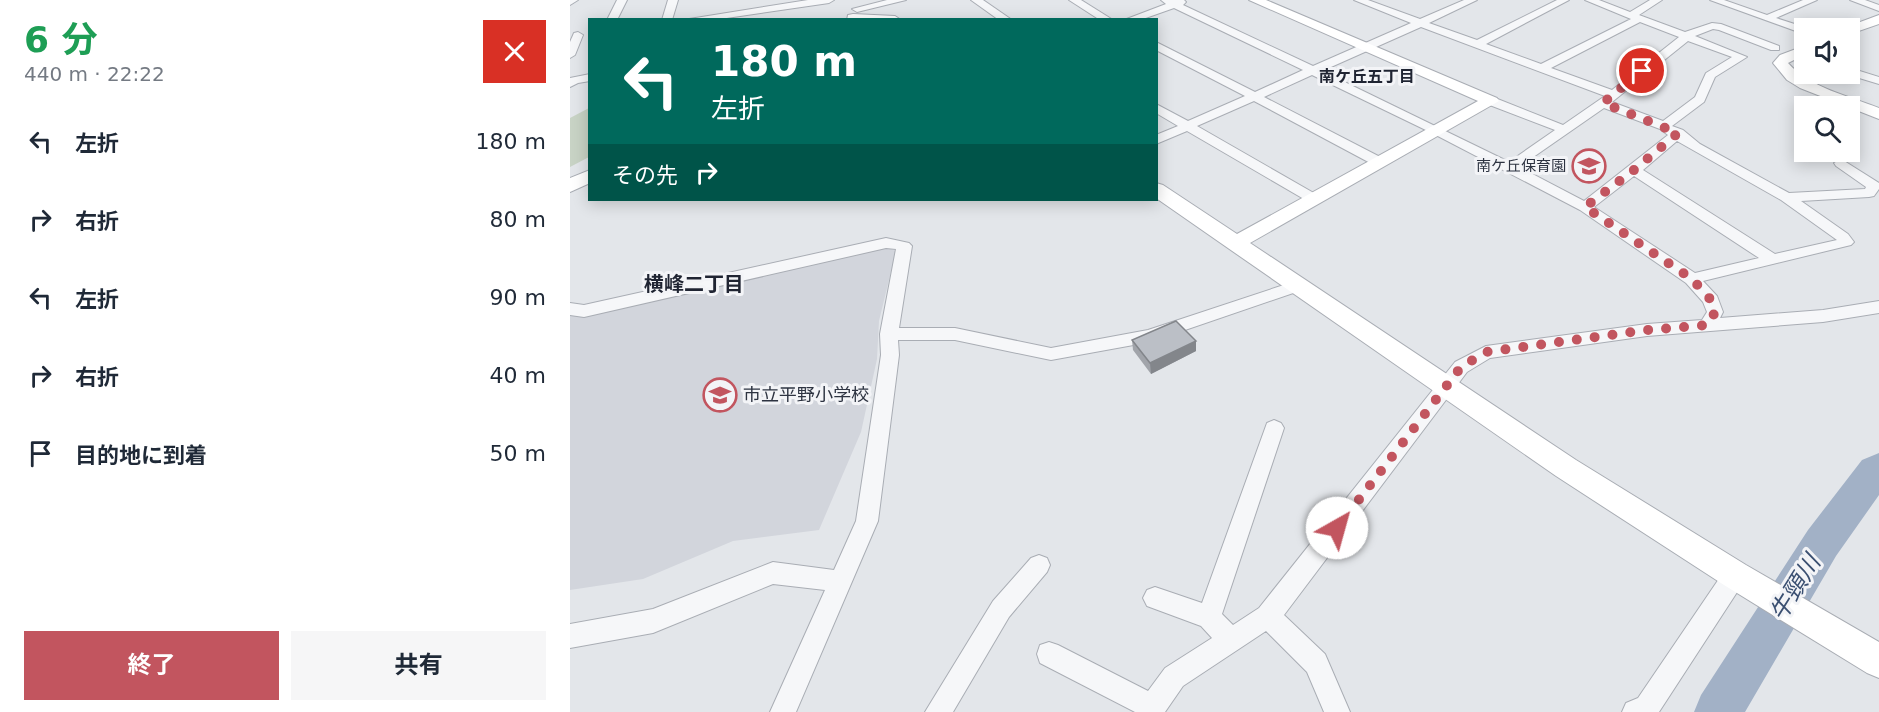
<!DOCTYPE html>
<html lang="ja">
<head>
<meta charset="utf-8">
<style>
	body { margin:0; font-family:"DejaVu Sans","Noto Sans JP",sans-serif; background:#f6f6f7; color:#1f2937; height:100vh; display:flex; flex-direction:column; font-size:22px; white-space:nowrap }
	* { box-sizing:border-box; margin:0 }
	p { font-size:20px; color:#747a83 }
	.icon { flex:none; width:33px; height:33px; fill:none; stroke:currentColor; stroke-width:2; stroke-linecap:round; stroke-linejoin:round }
	.map { position:relative; flex:1; overflow:hidden }
	.panel { display:flex; flex-direction:column; background:#fff; width:570px }
	.panel>* { flex:none }
	.hud { position:absolute; left:18px; top:18px; width:570px; height:183px; border-radius:0px; box-shadow:0 3px 15px #0003; background:#00695c; color:#fff; overflow:hidden }
	.controls { position:absolute; left:1224px; top:18px; display:grid; gap:12px }
	.controls a { display:grid; place-items:center; width:66px; height:66px; border-radius:0px; background:#fff; box-shadow:0 3px 15px #0003; font-size:30px }
	.pin { position:absolute; display:grid; place-items:center; width:51px; height:51px; color:#fff; margin:-26px; border:3px solid #fff; border-radius:50%; box-shadow:0 2px 6px #0007 }
	.me { position:absolute; width:66px; margin:-33px; rotate:38deg; stroke-linejoin:round; filter:drop-shadow(0 0 4px #0008) }
	.turn { display:flex; align-items:center; gap:21px; height:126px; padding:0 24px; font-size:27px }
	.turn .icon { width:78px; height:78px; stroke-width:2.5 }
	.turn b { display:block; font-size:42px; line-height:51px }
	.then { display:flex; align-items:center; height:57px; padding:0 24px; background:#0003; gap:12px; font-size:22px }
	.round { display:grid; place-items:center; flex:none; width:63px; height:63px; border-radius:0px; background:#f6f6f7 }
	.overview { display:flex; align-items:center; justify-content:space-between; height:102px; padding:0 24px }
	h1 { font-size:36px; font-weight:700; line-height:45px; color:#1e9e55 }
	.button { display:flex; gap:12px; margin-top:auto; padding:12px 24px }
	.button a { flex:1; height:69px; border-radius:0px; background:#c2555f; color:#fff; font-size:24px; font-weight:700; line-height:69px; text-align:center }
	.button a+a { background:#f6f6f7; color:#1f2937 }
	ul { padding:0; list-style:none }
	li { display:flex; align-items:center; gap:18px; height:78px; padding:0 24px }
	li div { flex:1 }
	li b { display:block; font-size:22px }
	li em { font-style:normal }
	main { display:flex; flex:1; min-height:0 }
	.map>svg:first-child { display:block }
	.built { fill:#d2d5dc }
	.green { fill:#c8d3c5 }
	.lines { fill:none; stroke-linecap:round; stroke-linejoin:round }
	.river { fill:#a2b1c6; fill-rule:evenodd }
	.street-casing { stroke:#a9adb4; stroke-width:2 }
	.secondary-casing { stroke:#a9adb4; stroke-width:2 }
	.street { fill:#f6f7f9; fill-rule:evenodd }
	.secondary { fill:#fff; fill-rule:evenodd }
	.wall { fill:#a1a4aa }
	.shaded-wall { fill:#83868b }
	.building { fill:#bbbfc6; stroke:#83868b; stroke-width:1.5 }
	.route { stroke:#c2555f; stroke-width:10; stroke-dasharray:0 18 }
	.labels { text-anchor:middle; stroke-width:6; stroke-linejoin:round; paint-order:stroke }
	.far-poi-label { font-size:15px; fill:#2d3341; stroke:#f3f4f7; text-anchor:end }
	.far-neighbourhood-label { font-size:16px; font-weight:bold; fill:#1f2432; stroke:#f3f4f7 }
	.poi-label { font-size:18px; fill:#2d3341; stroke:#f3f4f7; text-anchor:start }
	.neighbourhood-label { font-size:20px; font-weight:bold; fill:#1f2432; stroke:#f3f4f7 }
	.near-water-label { font-size:24px; font-style:italic; fill:#3a4f71; stroke:#f3f4f7 }
</style>
</head>
<body>
<main>
<section class="panel">
<div class="overview"><div><h1>6 分</h1><p>440 m · 22:22</p></div><a class="round" style="background:#d93025;color:#fff"><svg class="icon" aria-label="close" viewBox="0 0 24 24"><path d="M6 6l12 12M18 6L6 18"/></svg></a></div>
<ul>
<li><svg class="icon" aria-label="left" viewBox="0 0 24 24"><path d="M17 20v-9H6M10 6l-5 5 5 5"/></svg><div><b>左折</b></div><em>180 m</em></li>
<li><svg class="icon" aria-label="right" viewBox="0 0 24 24"><path d="M7 20v-9h11M14 6l5 5-5 5"/></svg><div><b>右折</b></div><em>80 m</em></li>
<li><svg class="icon" aria-label="left" viewBox="0 0 24 24"><path d="M17 20v-9H6M10 6l-5 5 5 5"/></svg><div><b>左折</b></div><em>90 m</em></li>
<li><svg class="icon" aria-label="right" viewBox="0 0 24 24"><path d="M7 20v-9h11M14 6l5 5-5 5"/></svg><div><b>右折</b></div><em>40 m</em></li>
<li><svg class="icon" aria-label="arrive" viewBox="0 0 24 24"><path d="M6 21V4h12l-3 4 3 4H6"/></svg><div><b>目的地に到着</b></div><em>50 m</em></li>
</ul>
<div class="button"><a>終了</a><a>共有</a></div>
</section>
<div class="map">
<svg width="1309" height="712" viewBox="0 0 1309 712">
	<rect width="100%" height="100%" fill="#e3e6ea"/>
	<polygon class="built" points="312,246 326,251 309,321 307,359 291,432 249,530 163,541 73,579 0,590 0,314"/>
	<polygon class="green" points="19,102 19,157 0,167 0,118 19,108"/>
	<g class="lines">
		<polygon class="river" points="1309,453 1309,495 1266,556 1175,712 1124,712 1131,695 1238,530 1292,460"/>
		<g class="street-casing">
			<g id="street">
				<polygon points="0,0 8,0 0,5"/>
				<polygon points="47,0 57,0 47,20 37,20"/>
				<polygon points="98,0 108,0 102,20 92,20"/>
				<polygon points="238,0 264,0 259,3 143,20 113,20"/>
				<polygon points="317,0 336,0 287,12 282,9"/>
				<polygon points="401,0 413,0 442,20 429,20"/>
				<polygon points="499,0 511,0 543,20 530,20"/>
				<path d="M591,0H614L616,2L613,5L743,66L841,23L784,0H798L850,19L894,0H907L859,23L907,40L987,0H999L916,44L971,64L1061,19L1015,0H1029L1060,12L1080,0H1092L1069,15L1115,32L1142,23L1151,24L1209,46V50H1201L1149,30L1143,29L1125,36L1177,57L1145,77L1134,102L1102,126L1113,130L1130,144L1219,193L1295,189L1296,187L1266,166L1264,163L1271,159L1309,183V189L1304,196L1299,197L1231,201L1278,234L1284,242L1281,245L1133,281L1147,296L1153,312L1150,318L1253,310L1309,301V313L1253,322L1077,336L920,358L897,372L714,615L755,654L780,712H754L737,672L696,631L613,686L595,712H565L470,663L467,654L470,645L479,642L488,645L578,691L595,668L642,638L631,626L577,606L573,598L577,590L585,587L632,603L697,423L704,420L711,423L714,428L652,614L663,625L689,608L885,362L916,346L1077,324L1132,320L1137,312L1133,302L1116,283L1010,210L862,133L742,75L694,97L814,159L816,162L814,165H804L684,101L627,126L749,196L751,199L749,202H739L617,131L586,144V135L608,126L586,113V104L618,121L675,96L586,50V42L685,92L733,70L604,8L570,20H554L596,4ZM1070,22L1109,37L1042,90L981,68ZM851,27L1035,96L993,125L925,98H917V104L985,130L939,162L752,71ZM1118,41L1162,57L1136,73L1125,97L1093,121L1042,102ZM1034,108L1090,129L1098,135L1014,201L949,167ZM1107,141L1211,200L1267,240L1205,254L1073,170ZM1064,176L1189,258L1125,273L1024,207Z"/>
				<polygon points="1140,0 1154,0 1197,15 1233,0 1247,0 1206,18 1237,28 1234,28 1234,34"/>
				<polygon points="1280,0 1295,0 1309,5 1309,11"/>
				<polygon points="8,32 13,35 5,55 0,58 0,42 4,33"/>
				<polygon points="1280,68 1309,77 1309,84 1276,74 1280,74"/>
				<polygon points="20,74 20,81 8,83 0,87 0,78"/>
				<polygon points="316,238 339,243 342,246 329,328 385,328 481,348 578,330 729,280 735,281 737,285 735,289 580,342 481,360 385,340 328,340 329,355 308,521 226,712 200,712 255,590 203,584 83,633 0,648 0,624 83,609 203,562 264,570 286,521 311,355 310,334 326,249 316,248 14,317 0,315 0,303 14,305"/>
				<polygon points="469,555 477,558 480,565 477,572 439,617 383,712 355,712 423,601 461,558"/>
				<polygon points="1165,564 1173,567 1177,575 1173,583 1089,712 1052,712 1056,703 1068,698 1157,567"/>
			</g>
		</g>
		<g class="secondary-casing">
			<g id="secondary">
				<polygon points="679,0 696,0 927,98 929,101 680,243 1006,460 1176,565 1309,642 1309,678 1297,673 1154,585 986,476 586,198 586,183 593,185 667,234 908,101"/>
				<polygon points="283,14 325,16 331,20 277,20 278,15"/>
				<polygon points="1309,15 1309,24 1280,34 1280,28 1274,28"/>
				<path d="M1234,46V55L1218,63C1240,88 1279,96 1309,108V119L1230,88L1217,80L1203,63L1210,55Z"/>
				<polygon points="20,170 20,183 0,192 0,178"/>
			</g>
		</g>
		<use href="#street" class="street"/>
		<use href="#secondary" class="secondary"/>
	</g>
	<polygon class="wall" points="562,340 626,351 581,374 563,350"/>
	<polygon class="shaded-wall" points="626,341 626,351 581,374 580,363"/>
	<polygon class="building" points="606,321 626,341 580,363 562,340"/>
	<g class="lines">
		<polyline class="route" points="767,528 891,367 916,352 1077,330 1138,325 1145,312 1141,300 1122,279 1015,207 1064,170 1108,133 1033,103 1072,71"/>
	</g>
	<defs>
		<g id="school-ring" transform="scale(1.725)"><circle r="9.5" fill="#f3f4f7" stroke="#c2555f" stroke-width="1.5"/><path d="M0-5L7-2L0 1L-7-2ZM-4 1L0 2.5L4 1V4Q0 6-4 4Z" fill="#c2555f"/></g>
	</defs>
	<g fill-rule="evenodd">
		<use href="#school-ring" x="1019" y="166"/>
		<use href="#school-ring" x="150" y="395"/>
	</g>
	<g class="labels">
		<g class="far-poi-label">
			<text x="996" y="171">南ケ丘保育園</text>
		</g>
		<g class="far-neighbourhood-label">
			<text x="797" y="82">南ケ丘五丁目</text>
		</g>
		<g class="poi-label">
			<text x="173" y="401">市立平野小学校</text>
		</g>
		<g class="neighbourhood-label">
			<text x="124" y="291">横峰二丁目</text>
		</g>
		<g class="near-water-label">
			<text transform="translate(1225 588) rotate(-58)" y="8">牛頸川</text>
		</g>
	</g>
</svg>
<div class="controls">
<a><svg class="icon" aria-label="sound" viewBox="0 0 24 24"><path d="M4 9h4l5-4v14l-5-4H4zM17 9q2 3 0 6"/></svg></a>
<a><svg class="icon" aria-label="search" viewBox="0 0 24 24"><circle cx="10" cy="10" r="6"/><path d="M15 15l6 6"/></svg></a>
</div>
<div class="pin" style="left:1072px;top:71px;background:#d93025"><svg class="icon" aria-label="arrive" viewBox="0 0 24 24"><path d="M6 21V4h12l-3 4 3 4H6"/></svg></div>
<svg class="me" style="left:767px;top:528px" viewBox="-20 -20 40 40"><circle r="19" fill="#fff"/><path d="M0-13L10 11 0 6-10 11z" fill="#c2555f"/></svg>
<div class="hud">
<div class="turn"><svg class="icon" aria-label="left" viewBox="0 0 24 24"><path d="M17 20v-9H6M10 6l-5 5 5 5"/></svg><div><b>180 m</b>左折</div></div>
<div class="then">その先<svg class="icon" aria-label="right" viewBox="0 0 24 24"><path d="M7 20v-9h11M14 6l5 5-5 5"/></svg></div>
</div>
</div>
</main>
</body>
</html>
